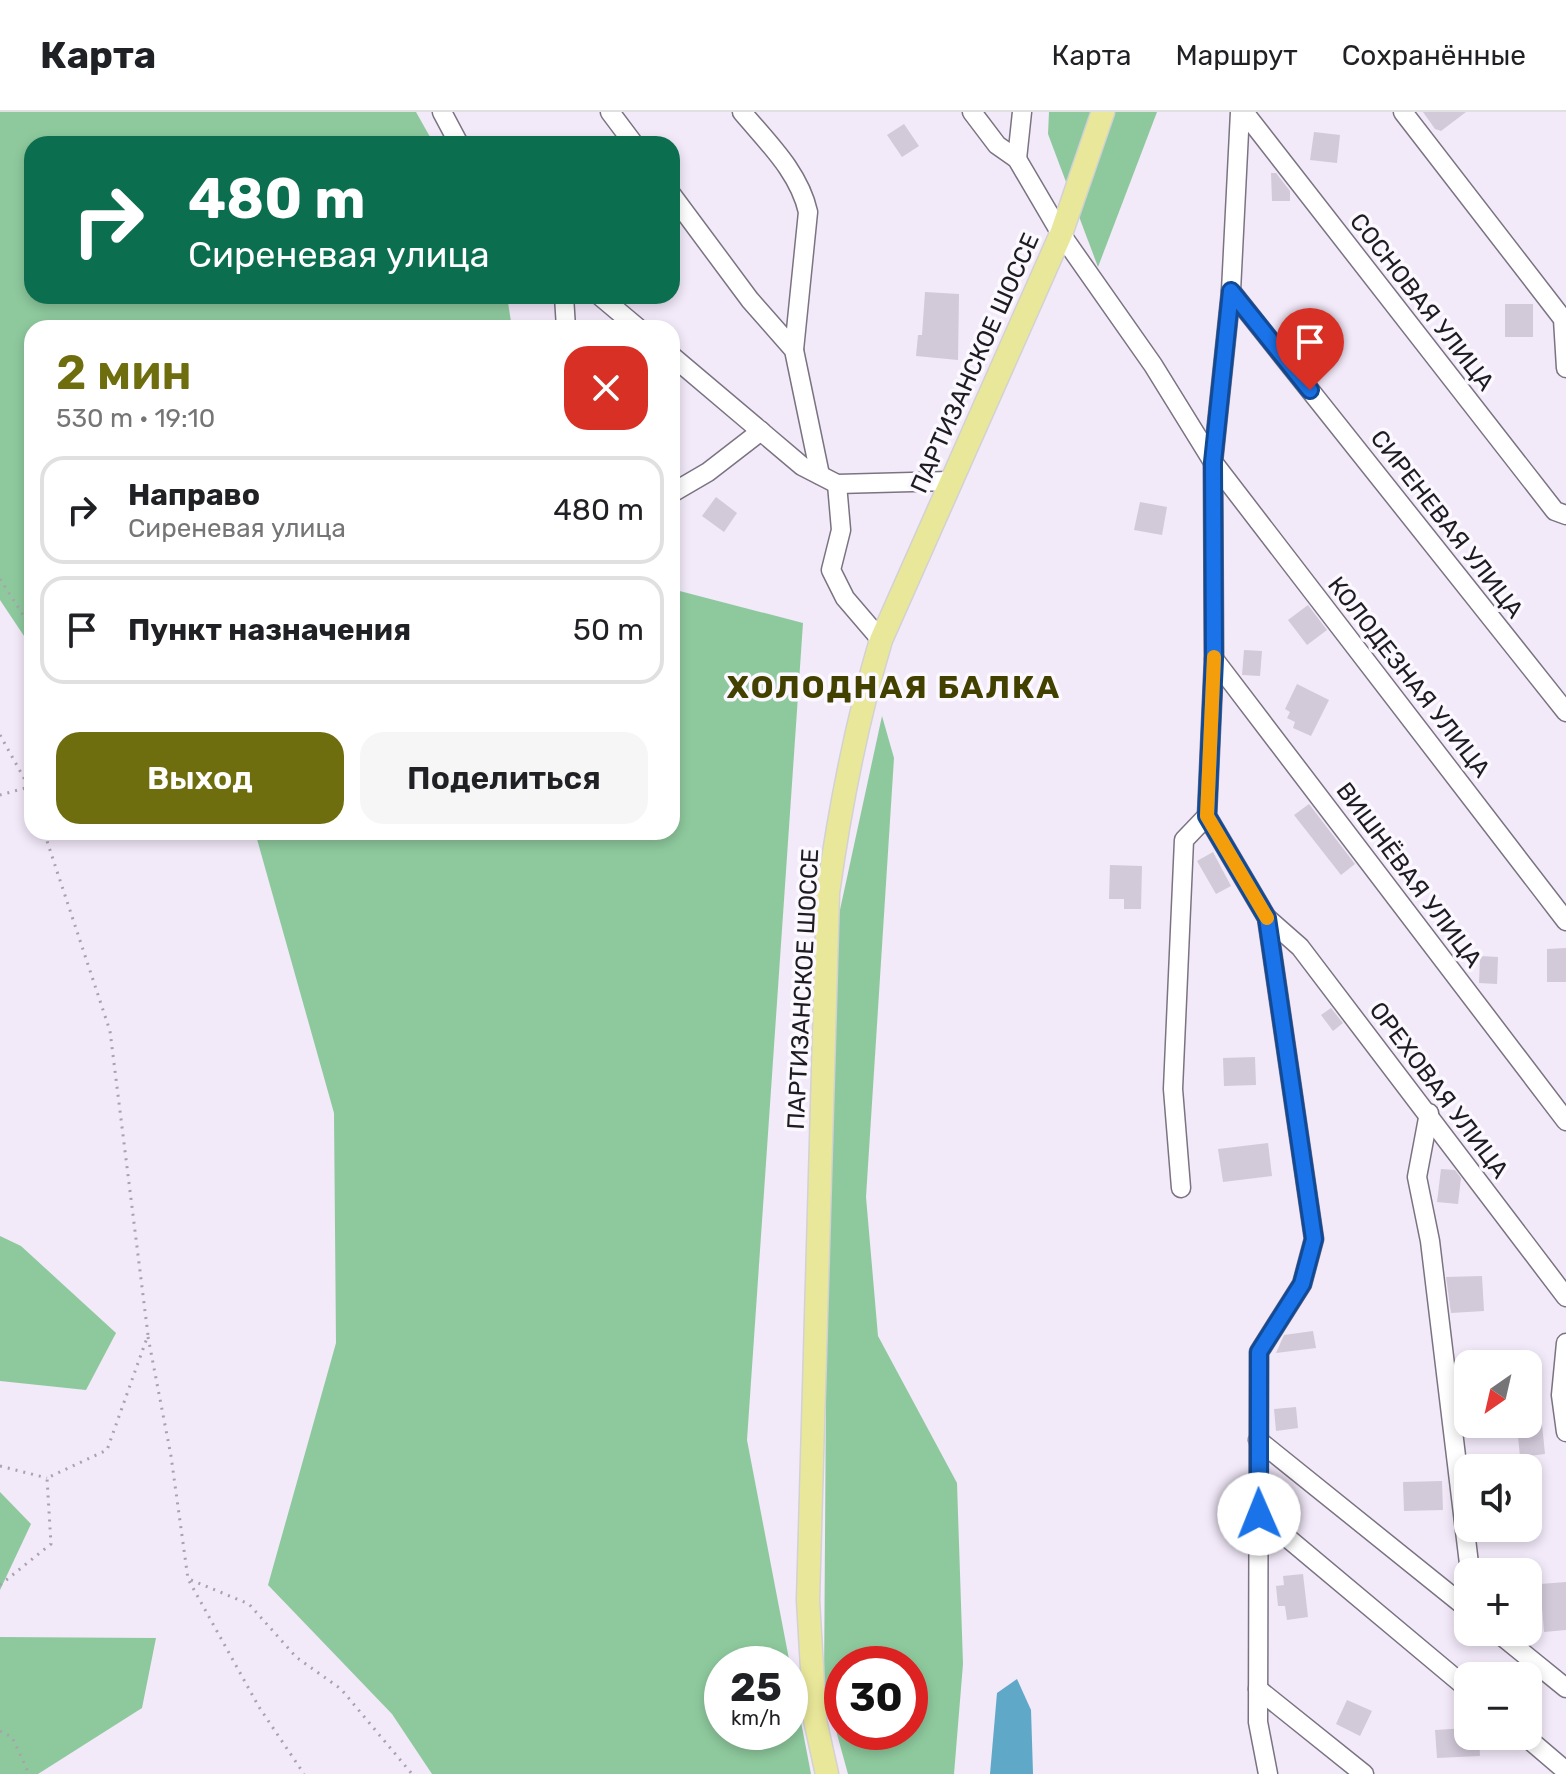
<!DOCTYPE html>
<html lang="ru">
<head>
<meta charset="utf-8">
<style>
	body { margin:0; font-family:Rubik,sans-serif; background:#f6f6f6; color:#202124; height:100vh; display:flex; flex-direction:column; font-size:30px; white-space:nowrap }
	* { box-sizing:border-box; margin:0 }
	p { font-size:26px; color:#757577 }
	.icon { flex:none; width:44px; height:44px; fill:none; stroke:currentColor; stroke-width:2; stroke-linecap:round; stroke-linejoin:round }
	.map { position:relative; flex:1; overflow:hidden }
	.side { position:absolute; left:24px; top:208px; width:656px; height:520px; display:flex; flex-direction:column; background:#fff; border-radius:24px; box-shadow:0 4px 12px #0003 }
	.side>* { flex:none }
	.banner { position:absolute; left:24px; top:24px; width:656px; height:168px; border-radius:24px; box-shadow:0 4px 12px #0003; background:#0b6e4f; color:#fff; overflow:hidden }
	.needle { width:52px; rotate:214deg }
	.buttons { position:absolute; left:1454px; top:1238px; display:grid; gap:16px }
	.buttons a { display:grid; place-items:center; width:88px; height:88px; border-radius:16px; background:#fff; box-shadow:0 4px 12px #0003; font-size:40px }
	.speed { position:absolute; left:704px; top:1534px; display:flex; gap:16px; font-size:40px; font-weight:700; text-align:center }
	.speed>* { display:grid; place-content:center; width:104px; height:104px; border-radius:50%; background:#fff; box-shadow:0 4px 12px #0003; line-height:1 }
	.speed small { font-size:20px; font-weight:400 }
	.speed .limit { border:12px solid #d22; background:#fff; color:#111 }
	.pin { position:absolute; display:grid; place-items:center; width:68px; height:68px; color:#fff; margin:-82px -34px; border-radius:50% 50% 50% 0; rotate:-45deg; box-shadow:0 0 8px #0007 }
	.pin .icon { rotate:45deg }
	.me { position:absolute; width:88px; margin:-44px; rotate:359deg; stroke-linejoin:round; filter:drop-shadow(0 0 6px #0008) }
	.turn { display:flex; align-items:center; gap:28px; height:168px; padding:0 32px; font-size:36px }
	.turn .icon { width:104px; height:104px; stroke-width:2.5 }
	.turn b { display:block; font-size:56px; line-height:68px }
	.round { display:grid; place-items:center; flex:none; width:84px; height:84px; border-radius:24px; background:#f6f6f6 }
	.head { display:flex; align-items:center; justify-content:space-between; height:136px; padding:0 32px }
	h1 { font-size:48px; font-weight:600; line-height:60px; color:#6f6e0f }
	.button { display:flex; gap:16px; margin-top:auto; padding:16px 32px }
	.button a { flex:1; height:92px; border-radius:24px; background:#6f6e0f; color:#fff; font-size:32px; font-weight:600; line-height:92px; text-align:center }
	.button a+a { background:#f6f6f6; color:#202124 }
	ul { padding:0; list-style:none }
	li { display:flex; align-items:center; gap:24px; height:108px; margin:0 16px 12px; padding:0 16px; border:4px solid #e0e0e0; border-radius:24px }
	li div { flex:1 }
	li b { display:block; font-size:30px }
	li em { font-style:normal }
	header { display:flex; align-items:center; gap:48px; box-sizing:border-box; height:112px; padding:0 40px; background:#fff; border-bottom:2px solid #e0e0e0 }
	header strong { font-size:38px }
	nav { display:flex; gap:44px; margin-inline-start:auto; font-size:28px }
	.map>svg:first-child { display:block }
	.forest { fill:#8ec99d; fill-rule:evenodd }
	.water { fill:#60a8c8 }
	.building { fill:#d2c9d9 }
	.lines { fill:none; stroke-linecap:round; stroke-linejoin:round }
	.minor-casing { stroke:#7b7382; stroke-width:21 }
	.major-casing { stroke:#d2d1d3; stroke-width:25 }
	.path { stroke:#a9a2ae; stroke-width:3; stroke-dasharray:2 6; stroke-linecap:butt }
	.minor { stroke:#fff; stroke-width:18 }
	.major { stroke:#e9e89a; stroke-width:22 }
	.route-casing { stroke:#114b97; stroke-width:20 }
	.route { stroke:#1a73e8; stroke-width:14 }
	.slow { stroke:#f59e0b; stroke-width:14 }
	.labels { text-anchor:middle; stroke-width:7; stroke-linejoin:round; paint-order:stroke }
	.street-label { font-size:24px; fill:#1e1b21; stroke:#fcf8ff }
	.district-label { font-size:32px; font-weight:bold; letter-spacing:2px; fill:#424100; stroke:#fcf8ff }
</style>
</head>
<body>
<header>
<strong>Карта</strong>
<nav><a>Карта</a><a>Маршрут</a><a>Сохранённые</a></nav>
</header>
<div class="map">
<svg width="1566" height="1662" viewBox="0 0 1566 1662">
	<rect width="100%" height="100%" fill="#f2e9f9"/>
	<g class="forest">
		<polygon points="0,0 416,0 434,32 32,32 32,184 507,184 512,216 32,216 32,536 0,488"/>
		<polygon points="1049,0 1157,0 1098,155 1048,22"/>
		<path d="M672,477L803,511L747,1328L811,1662H432L392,1602L268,1473L336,1231L334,1001L255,720H672ZM790,1552V1620H722V1552Z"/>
		<path d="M882,604L894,646L866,1085L878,1224L957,1371L963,1552L954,1662H848L824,1575L827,1131L838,807ZM842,1552H910V1620H842Z"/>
		<polygon points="0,1124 21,1134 116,1221 86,1278 0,1269"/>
		<polygon points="0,1380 31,1412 0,1478"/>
		<polygon points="0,1525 156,1526 142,1596 38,1662 0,1662"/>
	</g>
	<polygon class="water" points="1017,1567 1031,1598 1033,1662 990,1662 997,1581"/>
	<g class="building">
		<polygon points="1423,0 1466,0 1441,19 1435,17"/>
		<polygon points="904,12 919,34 902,45 887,23"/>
		<polygon points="1314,20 1340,23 1337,51 1310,48"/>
		<polygon points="1271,61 1276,61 1290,79 1290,89 1272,89"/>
		<polygon points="925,180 959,182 958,248 916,244 918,223 922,223"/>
		<rect x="1505" y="192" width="28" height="33"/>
		<polygon points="716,385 737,401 724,420 702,404"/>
		<polygon points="1140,390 1167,395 1162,423 1134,418"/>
		<polygon points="1308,493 1327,518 1307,533 1288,508"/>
		<polygon points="1244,538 1262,539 1260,564 1242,563"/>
		<polygon points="1297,572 1329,588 1311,624 1293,616 1295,610 1287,606 1290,600 1285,597"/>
		<polygon points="1309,692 1355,752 1341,763 1294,703"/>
		<polygon points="1213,740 1231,774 1216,782 1197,749"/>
		<polygon points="1110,753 1142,754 1141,797 1124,797 1124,787 1109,787"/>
		<polygon points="1566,836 1566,870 1547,870 1547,837"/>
		<polygon points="1480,844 1498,845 1497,872 1479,871"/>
		<polygon points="1331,896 1343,911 1333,919 1321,903"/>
		<polygon points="1255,945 1256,973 1224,974 1223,946"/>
		<polygon points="1268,1031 1272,1064 1223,1070 1218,1037"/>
		<polygon points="1441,1057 1455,1058 1461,1066 1458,1092 1437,1090"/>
		<polygon points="1482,1164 1484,1199 1451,1201 1446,1165"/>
		<polygon points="1313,1219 1316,1236 1276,1241 1284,1223"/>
		<polygon points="1296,1295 1298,1316 1276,1319 1274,1297"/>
		<polygon points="1542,1312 1545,1342 1520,1345 1517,1314"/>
		<polygon points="1442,1369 1443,1398 1404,1399 1403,1370"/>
		<polygon points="1303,1462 1308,1505 1287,1508 1285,1494 1278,1494 1276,1474 1284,1473 1283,1464"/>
		<polygon points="1566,1470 1566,1518 1544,1520 1540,1472"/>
		<polygon points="1347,1588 1372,1599 1360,1624 1336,1612"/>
		<polygon points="1468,1616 1468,1624 1479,1624 1480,1644 1437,1646 1435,1618"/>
	</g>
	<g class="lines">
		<g class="minor-casing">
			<g id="minor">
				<polyline points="442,0 459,32"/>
				<polyline points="610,0 634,32"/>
				<path d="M742,0C768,31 799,60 808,100L794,238"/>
				<polyline points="972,0 997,33 1017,47 1061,122 1153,253 1213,350 1566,809"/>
				<polyline points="1240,0 1231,179 1213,350 1214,547 1207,704 1267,806 1314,1127 1302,1172 1259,1240 1258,1610 1268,1662"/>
				<polyline points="1244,0 1555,399 1566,403"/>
				<polyline points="1403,0 1563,207 1566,256"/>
				<polyline points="1017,47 1022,0"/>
				<polyline points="672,83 750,188 794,238 820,363"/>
				<polyline points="1231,179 1566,600"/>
				<polyline points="564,184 566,216"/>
				<polyline points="600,184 638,216"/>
				<polyline points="672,244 802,354 837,372 950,369"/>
				<polyline points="837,372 841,418 831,458 845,486 881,528"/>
				<polyline points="672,381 708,360 761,319"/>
				<polyline points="1214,547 1566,1009"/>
				<polyline points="1267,806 1300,835 1566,1185"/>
				<polyline points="1429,1001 1417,1065 1430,1129 1470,1460"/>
				<polyline points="1181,1076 1173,977 1184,728 1207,704"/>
				<polyline points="1566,1231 1561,1283 1566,1320"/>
				<polyline points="1258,1328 1468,1497"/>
				<polyline points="1259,1402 1468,1577"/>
				<polyline points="1497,1520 1566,1576"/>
				<polyline points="1258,1577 1364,1662"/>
				<polyline points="1525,1624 1566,1659"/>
			</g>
		</g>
		<g class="major-casing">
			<path id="major" d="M827,1662L815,1608L808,1488L828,781C840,695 856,612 881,528L1061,122L1103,0"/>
		</g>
		<g class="path">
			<polyline points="0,467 32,517"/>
			<polyline points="0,623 29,675 0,683"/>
			<polyline points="29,675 32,683"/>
			<polyline points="148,1225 171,1344 188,1467 259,1595 304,1662"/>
			<polyline points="0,1354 47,1366"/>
			<polyline points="191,1468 249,1492 296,1545 341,1577 412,1662"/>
			<polyline points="0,1473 51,1432 47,1366 107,1338 148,1223 110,919 44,720"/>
			<polyline points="0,1619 12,1625 29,1662"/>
		</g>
		<use href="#minor" class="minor"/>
		<use href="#major" class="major"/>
	</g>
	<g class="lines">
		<g class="route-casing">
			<polyline id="route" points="1259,1402 1259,1240 1302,1172 1314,1127 1267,806 1207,704 1214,547 1213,350 1231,179 1310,278"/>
		</g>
		<use href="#route" class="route"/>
		<polyline class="slow" points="1214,545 1207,704 1267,806"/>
	</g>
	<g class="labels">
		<g class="street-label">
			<text transform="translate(1422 190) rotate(52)" y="8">СОСНОВАЯ УЛИЦА</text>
			<text transform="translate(975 251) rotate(-66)" y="8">ПАРТИЗАНСКОЕ ШОССЕ</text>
			<text transform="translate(1447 412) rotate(52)" y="8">СИРЕНЕВАЯ УЛИЦА</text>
			<text transform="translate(1409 565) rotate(52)" y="8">КОЛОДЕЗНАЯ УЛИЦА</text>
			<text transform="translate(1409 763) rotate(53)" y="8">ВИШНЁВАЯ УЛИЦА</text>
			<text transform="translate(803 877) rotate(-87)" y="8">ПАРТИЗАНСКОЕ ШОССЕ</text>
			<text transform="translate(1439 978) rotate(53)" y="8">ОРЕХОВАЯ УЛИЦА</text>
		</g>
		<g class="district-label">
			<text x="894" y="586">ХОЛОДНАЯ БАЛКА</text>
		</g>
	</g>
</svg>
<div class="buttons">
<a><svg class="needle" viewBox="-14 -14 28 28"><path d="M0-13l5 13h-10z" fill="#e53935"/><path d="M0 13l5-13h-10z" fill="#757577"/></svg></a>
<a><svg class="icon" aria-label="sound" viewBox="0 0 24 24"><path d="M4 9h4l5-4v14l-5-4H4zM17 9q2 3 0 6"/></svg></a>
<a>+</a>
<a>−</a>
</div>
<div class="speed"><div>25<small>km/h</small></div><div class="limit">30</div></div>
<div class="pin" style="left:1310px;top:278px;background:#d93025"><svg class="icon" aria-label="arrive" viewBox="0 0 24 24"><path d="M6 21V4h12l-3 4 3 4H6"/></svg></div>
<svg class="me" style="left:1259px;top:1402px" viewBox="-20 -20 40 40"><circle r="19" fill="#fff"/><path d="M0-13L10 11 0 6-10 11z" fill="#1a73e8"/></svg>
<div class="banner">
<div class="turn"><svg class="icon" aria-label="right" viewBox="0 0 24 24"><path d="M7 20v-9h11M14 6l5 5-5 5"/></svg><div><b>480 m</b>Сиреневая улица</div></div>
</div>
<section class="side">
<div class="head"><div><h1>2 мин</h1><p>530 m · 19:10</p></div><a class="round" style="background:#d93025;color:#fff"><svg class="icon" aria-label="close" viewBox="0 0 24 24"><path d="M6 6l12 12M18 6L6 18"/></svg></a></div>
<ul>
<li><svg class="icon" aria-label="right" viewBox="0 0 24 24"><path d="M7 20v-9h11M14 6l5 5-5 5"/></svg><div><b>Направо</b><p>Сиреневая улица</p></div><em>480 m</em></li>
<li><svg class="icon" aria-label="arrive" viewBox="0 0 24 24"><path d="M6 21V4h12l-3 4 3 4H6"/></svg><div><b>Пункт назначения</b></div><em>50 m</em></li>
</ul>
<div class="button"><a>Выход</a><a>Поделиться</a></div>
</section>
</div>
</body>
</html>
